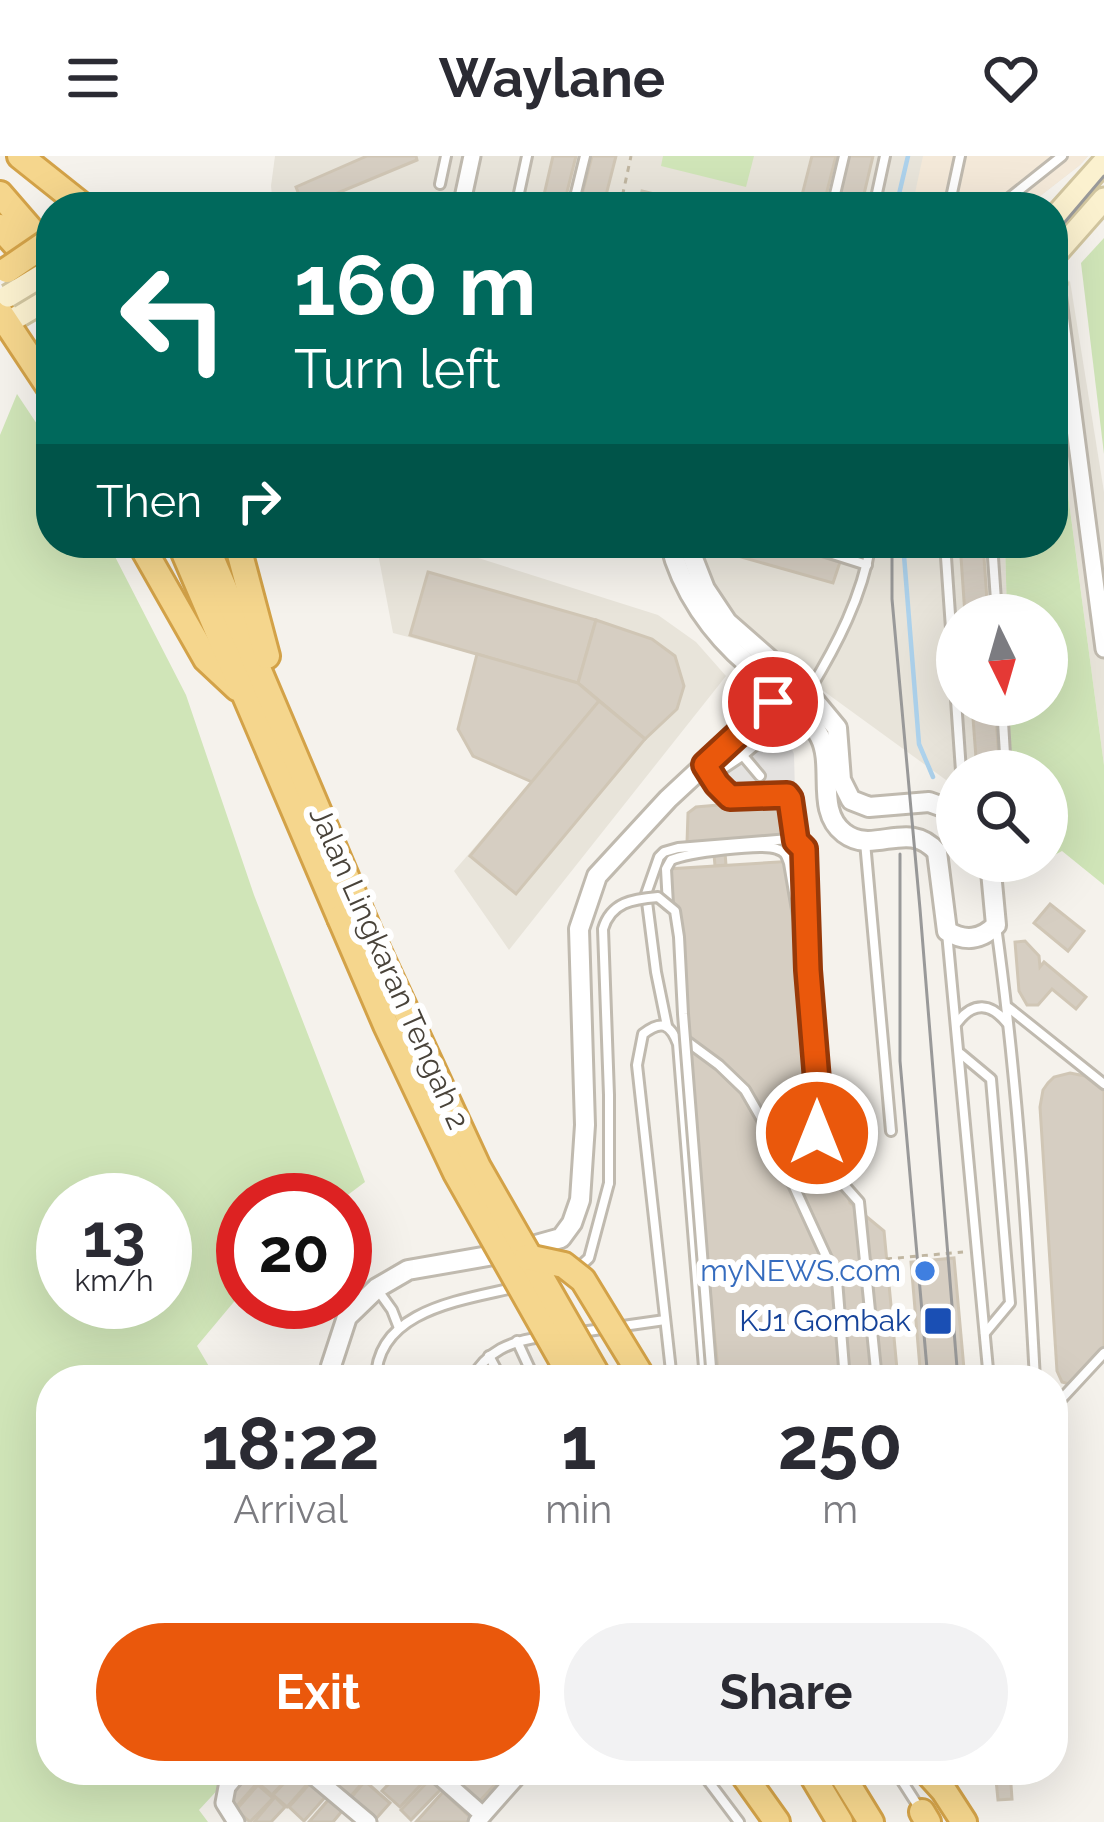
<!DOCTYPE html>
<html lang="en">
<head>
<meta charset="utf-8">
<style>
	body { margin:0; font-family:Raleway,sans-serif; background:#f2f2f3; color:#2b2b33; height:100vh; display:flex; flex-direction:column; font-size:45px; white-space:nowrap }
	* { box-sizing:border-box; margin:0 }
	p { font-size:39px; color:#7c7c81 }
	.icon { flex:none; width:66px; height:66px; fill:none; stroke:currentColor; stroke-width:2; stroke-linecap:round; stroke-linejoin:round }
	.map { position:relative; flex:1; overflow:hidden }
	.sheet { position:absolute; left:36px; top:1209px; width:1032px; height:420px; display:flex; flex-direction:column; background:#fff; border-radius:48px; box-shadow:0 12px 48px #0002 }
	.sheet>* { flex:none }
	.hud { position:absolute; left:36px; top:36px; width:1032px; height:366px; border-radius:48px; box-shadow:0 12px 48px #0002; background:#00695c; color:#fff; overflow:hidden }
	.needle { width:78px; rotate:175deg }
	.tools { position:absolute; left:936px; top:438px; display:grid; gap:24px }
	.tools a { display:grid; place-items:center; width:132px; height:132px; border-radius:50%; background:#fff; box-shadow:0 12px 48px #0002; font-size:60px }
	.speed { position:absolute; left:36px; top:1017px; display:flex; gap:24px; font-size:60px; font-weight:700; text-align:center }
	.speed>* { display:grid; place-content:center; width:156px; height:156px; border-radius:50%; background:#fff; box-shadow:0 12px 48px #0002; line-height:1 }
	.speed small { font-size:30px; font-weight:400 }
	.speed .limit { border:18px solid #d22; background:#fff; color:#111 }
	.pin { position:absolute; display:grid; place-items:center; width:102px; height:102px; color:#fff; margin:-51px; border:6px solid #fff; border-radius:50%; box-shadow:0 3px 12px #0007 }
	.me { position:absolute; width:132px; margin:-66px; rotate:0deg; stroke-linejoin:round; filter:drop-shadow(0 0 9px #0008) }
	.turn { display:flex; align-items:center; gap:42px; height:252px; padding:0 60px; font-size:54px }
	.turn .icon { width:156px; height:156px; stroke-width:2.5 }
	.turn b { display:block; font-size:84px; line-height:102px }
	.then { display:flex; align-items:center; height:114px; padding:0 60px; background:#0003; gap:24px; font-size:45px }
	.eta { display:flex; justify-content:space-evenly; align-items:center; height:204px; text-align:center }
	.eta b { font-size:72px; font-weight:700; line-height:84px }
	.primary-button { display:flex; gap:24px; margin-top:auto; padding:24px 60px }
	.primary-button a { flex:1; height:138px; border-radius:72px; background:#ea580c; color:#fff; font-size:48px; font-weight:700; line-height:138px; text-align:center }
	.primary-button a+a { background:#f2f2f3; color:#2b2b33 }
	header { display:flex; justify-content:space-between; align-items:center; height:156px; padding:0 60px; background:#fff; font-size:54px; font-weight:700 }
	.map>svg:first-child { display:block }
	.residential { fill:#e8e4da }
	.commercial { fill:#f4e9d9 }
	.green { fill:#d0e5b8; fill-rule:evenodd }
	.parking { fill:#e4e2e0 }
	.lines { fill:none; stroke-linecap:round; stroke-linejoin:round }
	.stream { stroke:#add2ec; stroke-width:4.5 }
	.building { fill:#d6cec2; stroke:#d0c6b5; stroke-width:3 }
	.service-casing { stroke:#c0baaf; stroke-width:14 }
	.minor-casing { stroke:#c0baaf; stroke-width:21 }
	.tertiary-casing { stroke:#c0baaf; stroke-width:24 }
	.secondary-casing { stroke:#d1c59f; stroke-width:27 }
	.trunk-casing { stroke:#d3a248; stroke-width:30 }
	.path { stroke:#c0b6a1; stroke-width:3; stroke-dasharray:6 6; stroke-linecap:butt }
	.service { stroke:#fff; stroke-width:8 }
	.minor { stroke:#fff; stroke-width:15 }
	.tertiary { stroke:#fff; stroke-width:18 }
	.secondary { stroke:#fbf1cf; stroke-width:21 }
	.trunk { stroke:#f5d68d; stroke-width:24 }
	.tram { stroke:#999; stroke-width:3 }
	.service-bridge-casing { stroke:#c0baaf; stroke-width:14; stroke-linecap:butt }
	.secondary-bridge-casing { stroke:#d1c59f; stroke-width:27; stroke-linecap:butt }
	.trunk-bridge-casing { stroke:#d3a248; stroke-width:30; stroke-linecap:butt }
	.service-bridge { stroke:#fff; stroke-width:8 }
	.secondary-bridge { stroke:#fbf1cf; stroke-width:21 }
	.trunk-bridge { stroke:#f5d68d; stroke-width:24 }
	.route-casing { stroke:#983908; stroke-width:30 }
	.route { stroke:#ea580c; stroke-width:21 }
	.shop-dot { fill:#3f7fe0; stroke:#fff; stroke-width:4.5 }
	.transit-dot { fill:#1a4fb4; stroke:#fff; stroke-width:4.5 }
	.labels { text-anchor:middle; stroke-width:12; stroke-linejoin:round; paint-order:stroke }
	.street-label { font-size:30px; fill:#49433a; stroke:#fff }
	.shop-label { font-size:30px; fill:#366cbe; stroke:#fff; text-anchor:end }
	.transit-label { font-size:30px; fill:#164399; stroke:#fff; text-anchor:end }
</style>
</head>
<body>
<header><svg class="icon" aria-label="menu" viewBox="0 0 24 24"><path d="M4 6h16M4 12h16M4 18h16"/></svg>Waylane<svg class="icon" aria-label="heart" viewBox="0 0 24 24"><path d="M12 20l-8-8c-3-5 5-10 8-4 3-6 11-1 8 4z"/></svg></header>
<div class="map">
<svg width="1104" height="1666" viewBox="0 0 1104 1666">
	<rect width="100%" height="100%" fill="#f5f2ec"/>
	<g class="residential">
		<polygon points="275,0 1088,0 1080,9 1026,51 273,51 271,30"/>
		<polygon points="1070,125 1104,336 1104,609 1053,226 1053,136"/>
		<polygon points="376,387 431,387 658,459 696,486 726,520 509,794 454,715 531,626 473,600 458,573 477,499 393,477"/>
		<polygon points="652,387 1005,387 1007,459 957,459 957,549 1009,549 1011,615 957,615 957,632 756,486 714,428 702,400"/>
	</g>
	<polygon class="commercial" points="923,0 1088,0 1080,9 1026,51 912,51"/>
	<g class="green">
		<polygon points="663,0 754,0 746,31 661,10"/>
		<polygon points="1104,82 1104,298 1081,107"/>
		<polygon points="1053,226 1104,609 1104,729 1062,695 1047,703 1047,615 1011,615 1009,549 1047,549 1047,459 1007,459 1005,387 1053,387"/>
		<path d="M17,238L51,289V387H108L186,539L254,739L365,1026L341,1044H243V1135L197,1190L217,1224H51V1614H236L199,1654L208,1666H0V279ZM63,1044H165V1146H63Z"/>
	</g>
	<polygon class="parking" points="783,573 794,598 795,637 730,640 727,629 719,629 714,622"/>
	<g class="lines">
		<g class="stream">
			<polyline points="896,51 908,0"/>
			<polyline points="903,387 919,588 933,621"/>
		</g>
	</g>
	<g class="building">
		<polygon points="367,0 416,0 417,4 304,51 296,31"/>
		<polygon points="553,0 576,0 565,44 544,39"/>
		<polygon points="592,0 616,0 603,51 580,46"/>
		<polygon points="812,0 836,0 823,51 799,51"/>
		<polygon points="849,0 873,0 861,51 837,51"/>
		<polygon points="642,35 708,51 638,51"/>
		<polygon points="714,387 775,387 840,406 833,427 713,393"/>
		<polygon points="960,387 983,387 988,459 965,459"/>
		<polygon points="428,416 596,464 578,527 410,479"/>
		<polygon points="596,464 652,483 675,500 684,530 677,553 645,583 578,527"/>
		<polygon points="477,498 578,527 599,545 532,626 473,600 458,573"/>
		<polygon points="599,545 645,583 516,738 470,700"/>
		<polygon points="972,549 995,549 1000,615 977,615"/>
		<polygon points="786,643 792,678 724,684 726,709 715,710 713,686 687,687 688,657 696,651"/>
		<polygon points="794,705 831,983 850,1047 884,1075 898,1224 719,1224 668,713"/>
		<polygon points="1050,748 1084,775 1068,795 1034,767"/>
		<polygon points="1025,785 1039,800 1040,811 1044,806 1086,841 1076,853 1052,833 1038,849 1027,849 1019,835 1015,786"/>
		<polygon points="1070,917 1085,920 1104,935 1104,1194 1076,1227 1069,1228 1062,1226 1057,1215 1040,951 1043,934 1048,927 1054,921"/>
		<polygon points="954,1102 965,1224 921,1224 911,1106"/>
		<polygon points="270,1614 295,1614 272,1639 258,1627"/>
		<polygon points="296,1614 300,1614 311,1624 287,1651 273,1639"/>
		<polygon points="351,1614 373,1615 349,1642 336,1630"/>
		<polygon points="402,1614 425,1614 430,1619 400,1651 382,1635"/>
		<polygon points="463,1614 493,1614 501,1622 478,1647 453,1625"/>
		<polygon points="995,1614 1010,1614 1012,1643 998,1644"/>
		<polygon points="243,1617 258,1626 234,1653 226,1641"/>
		<polygon points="432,1621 443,1631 411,1664 401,1654"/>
		<polygon points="312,1625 328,1638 304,1665 289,1651"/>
		<polygon points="365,1625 390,1647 374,1665 349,1644"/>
		<polygon points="258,1629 273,1642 250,1666 236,1654"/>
		<polygon points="443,1636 471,1662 467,1666 416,1666"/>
		<polygon points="275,1641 285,1651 271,1666 254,1666"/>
		<polygon points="330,1642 343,1654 333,1666 309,1666"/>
	</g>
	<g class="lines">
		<g class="service-casing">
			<g id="service">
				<polyline points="440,28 446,0"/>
				<polyline points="575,41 585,0"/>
				<polyline points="516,51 527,0"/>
				<polyline points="832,51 844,0"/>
				<polyline points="874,51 885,0"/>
				<polyline points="949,51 960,0"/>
				<polyline points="998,51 1062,0"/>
				<polyline points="798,387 867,409"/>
				<polyline points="945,387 961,615"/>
				<polyline points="992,387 997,459"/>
				<path d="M809,535C837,489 862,441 871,387"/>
				<polyline points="1002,549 1006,615"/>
				<polyline points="739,595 760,620"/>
				<polyline points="711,617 730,641 787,639 792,649 796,685"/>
				<polyline points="865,686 891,975"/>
				<path d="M668,749L666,713L671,704C687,697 761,687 777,693C786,696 786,699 789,707L803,789"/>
				<path d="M996,770C1017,921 1027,1072 1035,1224"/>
				<polyline points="947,777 989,1224"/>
				<polyline points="1009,852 1104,928"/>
				<path d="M957,867C973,845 991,847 1007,867"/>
				<polyline points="667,870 656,816 646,738 659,701 664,696 678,692 789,683 798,686 804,693 808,814 817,924 813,952 821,1003 859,1046 877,1224"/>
				<polyline points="681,881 719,909 745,934 768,974 837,1124 845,1224"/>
				<polyline points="961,898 991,923 1010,1147 985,1177"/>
				<polyline points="577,1113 589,1102 609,1027"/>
				<polyline points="377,1133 392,1154 399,1172"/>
				<polyline points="581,1176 665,1164"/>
				<polyline points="517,1185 535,1224"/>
				<polyline points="489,1200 502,1224"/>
				<path d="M376,1224C376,1153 464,1144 517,1131"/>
				<path d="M471,1224C486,1195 511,1185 542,1181"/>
				<path d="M672,1224L637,909L643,878C661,864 670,867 678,888L705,1224"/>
				<polyline points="1053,1252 1104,1197"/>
				<polyline points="700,1614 739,1666"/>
				<polyline points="895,1614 920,1653"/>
			</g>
		</g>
		<g class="minor-casing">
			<g id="minor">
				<polyline points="461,51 472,0"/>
				<polyline points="1055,121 1104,493"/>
				<polyline points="306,1614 368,1666"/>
				<polyline points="432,1614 483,1659"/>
				<polyline points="236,1666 224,1647 227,1631 241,1614"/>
				<polyline points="477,1666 523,1614"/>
			</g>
		</g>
		<g class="tertiary-casing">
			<g id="tertiary">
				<path d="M670,387C681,434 712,478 749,509C773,531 805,551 820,581C835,610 815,655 844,677C874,700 908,662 937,696L947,775C965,786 981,784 996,769L990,705"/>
				<polyline points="687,387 705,433 727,466 808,537 837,572 841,624 851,644 869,651 929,646 957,656"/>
				<polyline points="709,616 739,596 801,545"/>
				<polyline points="329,1224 331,1210 347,1161 377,1132 408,1114 511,1096 561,1082 572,1067 580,1044 585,969 579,773 597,720 668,643 795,525"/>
			</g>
		</g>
		<g class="secondary-casing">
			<g id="secondary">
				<polyline points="1053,63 1104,6"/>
				<polyline points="1053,101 1104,43"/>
				<polyline points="1053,120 1055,127"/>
				<polyline points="7,167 51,141"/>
			</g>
		</g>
		<g class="trunk-casing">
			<g id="trunk">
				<polyline points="20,0 84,51"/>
				<polyline points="0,38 51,97"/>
				<polyline points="0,71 35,110 51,133"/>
				<polyline points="0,157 51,234"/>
				<polyline points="140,387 206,503 237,532"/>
				<polyline points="180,387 340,762"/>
				<polyline points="205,387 370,777"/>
				<polyline points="237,387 267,500"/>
				<polyline points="740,1614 777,1666"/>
				<polyline points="809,1614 840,1666"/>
				<polyline points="839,1614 871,1666"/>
				<polyline points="925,1614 944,1635 964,1666"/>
				<polyline points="922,1656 928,1666"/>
			</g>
		</g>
		<g class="path">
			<polyline points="620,51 631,0"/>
			<polyline points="886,1103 963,1096"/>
			<polyline points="893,1125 900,1124 898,1104"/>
		</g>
		<use href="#service" class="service"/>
		<use href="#minor" class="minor"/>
		<use href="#tertiary" class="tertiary"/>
		<use href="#secondary" class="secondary"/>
		<use href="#trunk" class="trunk"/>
		<g class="tram">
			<polyline points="1053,80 1104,20"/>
			<polyline points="892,387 892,443 920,753 958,1224"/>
			<polyline points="900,698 900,905 928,1224"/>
		</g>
		<g class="service-bridge-casing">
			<path id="service-bridge" d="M609,1027V939L603,773C611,746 633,743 658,741L675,755L679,781L683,858L712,1224"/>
		</g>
		<g class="secondary-bridge-casing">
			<polyline id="secondary-bridge" points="8,140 51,114"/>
		</g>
		<g class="trunk-bridge-casing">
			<g id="trunk-bridge">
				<polyline points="7,114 51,84"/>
				<polyline points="340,762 386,869 456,1017 573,1224"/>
				<polyline points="370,777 478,1011 600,1224"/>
				<polyline points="527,1101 564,1109 583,1124 644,1224"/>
			</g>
		</g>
		<use href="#service-bridge" class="service-bridge"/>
		<use href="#secondary-bridge" class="secondary-bridge"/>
		<use href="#trunk-bridge" class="trunk-bridge"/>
	</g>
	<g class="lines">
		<g class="route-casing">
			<polyline id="route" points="773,546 705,609 717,628 730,641 787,639 790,643 796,685 804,693 808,814 817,924 813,952 817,977"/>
		</g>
		<use href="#route" class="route"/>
	</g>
	<circle class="shop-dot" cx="925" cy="1115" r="12"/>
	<rect class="transit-dot" x="923" y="1150" width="30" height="30" rx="6"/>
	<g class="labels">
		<g class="street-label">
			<text transform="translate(389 812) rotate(66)" y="10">Jalan Lingkaran Tengah 2</text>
		</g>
		<g class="shop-label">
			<text x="901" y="1125">myNEWS.com</text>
		</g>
		<g class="transit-label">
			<text x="911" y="1175">KJ1 Gombak</text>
		</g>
	</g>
</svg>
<div class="tools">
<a><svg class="needle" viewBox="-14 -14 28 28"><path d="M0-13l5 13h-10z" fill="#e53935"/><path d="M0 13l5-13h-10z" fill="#7c7c81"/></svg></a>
<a><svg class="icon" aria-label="search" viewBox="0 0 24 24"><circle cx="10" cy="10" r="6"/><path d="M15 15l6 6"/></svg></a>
</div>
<div class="speed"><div>13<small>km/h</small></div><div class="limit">20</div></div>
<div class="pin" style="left:773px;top:546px;background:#d93025"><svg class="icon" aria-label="arrive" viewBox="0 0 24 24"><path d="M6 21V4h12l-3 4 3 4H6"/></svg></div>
<svg class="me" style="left:817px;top:977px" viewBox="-20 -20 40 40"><circle r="17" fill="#ea580c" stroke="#fff" stroke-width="3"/><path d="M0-11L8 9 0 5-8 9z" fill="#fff"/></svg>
<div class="hud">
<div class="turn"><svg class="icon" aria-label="left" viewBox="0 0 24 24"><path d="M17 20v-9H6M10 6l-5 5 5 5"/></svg><div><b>160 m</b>Turn left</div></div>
<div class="then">Then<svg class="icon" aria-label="right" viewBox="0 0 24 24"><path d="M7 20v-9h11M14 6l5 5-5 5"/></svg></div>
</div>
<section class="sheet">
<div class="eta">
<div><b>18:22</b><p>Arrival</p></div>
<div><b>1</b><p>min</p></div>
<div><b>250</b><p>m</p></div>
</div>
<div class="primary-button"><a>Exit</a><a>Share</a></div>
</section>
</div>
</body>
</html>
